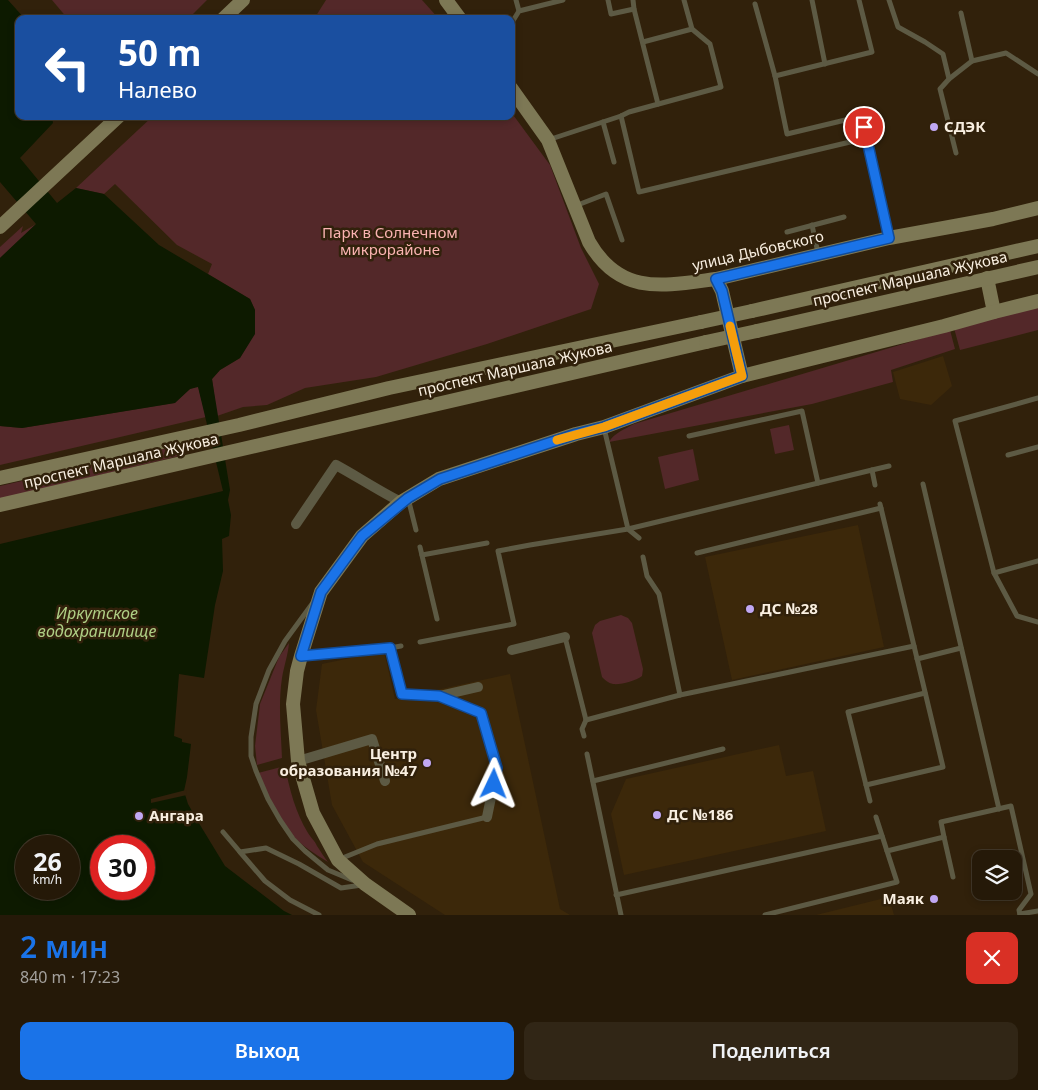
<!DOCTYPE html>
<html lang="ru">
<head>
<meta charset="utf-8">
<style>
	body { margin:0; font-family:"Noto Sans",sans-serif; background:#312616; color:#f1f3f6; height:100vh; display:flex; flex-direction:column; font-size:19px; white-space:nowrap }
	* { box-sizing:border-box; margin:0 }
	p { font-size:16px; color:#a3a09c }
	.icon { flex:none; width:28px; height:28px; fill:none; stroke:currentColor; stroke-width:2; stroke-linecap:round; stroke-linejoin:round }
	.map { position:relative; height:915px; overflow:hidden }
	.panel { display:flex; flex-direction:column; background:#251908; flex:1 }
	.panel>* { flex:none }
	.top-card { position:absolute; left:15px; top:15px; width:500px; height:105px; border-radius:10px; box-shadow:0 2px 8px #0003,0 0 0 1px #423829; background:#1a4fa0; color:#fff; overflow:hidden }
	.fabs { position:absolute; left:972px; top:850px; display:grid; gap:10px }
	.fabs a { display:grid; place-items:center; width:50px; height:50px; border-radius:10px; background:#251908; box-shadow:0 2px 8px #0003,0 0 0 1px #423829; font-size:25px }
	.speed { position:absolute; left:15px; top:835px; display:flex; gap:10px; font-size:25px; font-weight:700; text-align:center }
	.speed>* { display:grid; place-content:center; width:65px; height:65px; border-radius:50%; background:#251908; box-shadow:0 2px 8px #0003,0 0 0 1px #423829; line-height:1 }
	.speed small { font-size:12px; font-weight:400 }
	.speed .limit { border:8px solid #d22; background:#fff; color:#111 }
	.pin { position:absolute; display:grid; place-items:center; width:42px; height:42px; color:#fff; margin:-21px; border:2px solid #fff; border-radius:50%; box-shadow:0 1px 5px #0007 }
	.me { position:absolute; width:55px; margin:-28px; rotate:2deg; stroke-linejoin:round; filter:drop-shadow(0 0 4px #0008) }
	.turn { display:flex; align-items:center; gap:18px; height:105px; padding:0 20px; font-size:22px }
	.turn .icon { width:65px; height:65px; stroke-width:2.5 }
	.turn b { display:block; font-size:35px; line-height:42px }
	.round { display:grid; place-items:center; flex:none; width:52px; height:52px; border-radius:10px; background:#312616 }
	.headline { display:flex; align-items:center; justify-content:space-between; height:85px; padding:0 20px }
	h1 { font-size:30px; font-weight:600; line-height:38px; color:#1a73e8 }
	.action { display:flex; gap:10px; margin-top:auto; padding:10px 20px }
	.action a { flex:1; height:58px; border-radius:10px; background:#1a73e8; color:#fff; font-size:20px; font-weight:600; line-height:58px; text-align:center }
	.action a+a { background:#312616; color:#f1f3f6 }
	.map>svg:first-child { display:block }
	.built { fill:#3c280a }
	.green { fill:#532829 }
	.water { fill:#0d1a00; fill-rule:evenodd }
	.pier { fill:#31210b }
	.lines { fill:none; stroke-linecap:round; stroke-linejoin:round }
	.lane { stroke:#5d5a44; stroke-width:5 }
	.street { stroke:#5d5a44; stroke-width:10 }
	.secondary { stroke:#7d7855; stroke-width:14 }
	.secondary-bridge { stroke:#7d7855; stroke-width:14 }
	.route-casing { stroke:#114b97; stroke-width:12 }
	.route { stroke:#1a73e8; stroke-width:9 }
	.slow { stroke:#f59e0b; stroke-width:9 }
	.poi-dot { fill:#c1a8f3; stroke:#31210b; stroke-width:2 }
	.labels { text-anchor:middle; stroke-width:5; stroke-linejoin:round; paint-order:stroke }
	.poi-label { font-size:15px; font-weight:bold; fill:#f9efe1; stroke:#31210b; text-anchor:start }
	.park-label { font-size:15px; fill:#fab3b1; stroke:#31210b }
	.street-label { font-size:15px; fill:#f9efe1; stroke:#31210b }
	.water-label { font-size:16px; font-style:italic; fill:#afcf85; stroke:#31210b }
</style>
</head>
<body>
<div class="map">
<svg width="1038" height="915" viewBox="0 0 1038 915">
	<rect width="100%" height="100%" fill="#31210b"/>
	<g class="built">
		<polygon points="943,356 952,386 931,405 900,399 893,372"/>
		<polygon points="858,525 884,647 732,680 705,557"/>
		<polygon points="384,651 395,699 510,674 560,909 570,915 445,915 363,862 332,805 316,710 322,664"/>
		<polygon points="779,745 786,776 813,771 826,831 624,875 611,814 626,779"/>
		<polygon points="889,897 894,915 816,915"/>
	</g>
	<g class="green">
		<polygon points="52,0 207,0 188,19 68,19"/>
		<polygon points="326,0 422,0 439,19 314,19"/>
		<polygon points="511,112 550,165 581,248 599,284 591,309 487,344 376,377 305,388 267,405 243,407 217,416 212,379 220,370 240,358 254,334 255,310 250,299 208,274 212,264 177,245 115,184 104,194 76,188 153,116 202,116 207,121 213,116 511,116"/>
		<polygon points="36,224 0,258 0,247 23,226 21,233"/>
		<polygon points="1038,306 1038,330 960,350 954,328"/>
		<path d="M950,330L955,349L891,370L893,382L812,404L609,442C614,433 625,429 634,424Z"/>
		<polygon points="198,386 206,417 0,465 0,426 22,428 174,403 190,389"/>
		<polygon points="789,425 794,450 775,454 770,429"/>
		<polygon points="179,445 179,456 0,499 0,486"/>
		<polygon points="693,449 699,480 665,489 658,457"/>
		<path d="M621,615L628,618L632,623L643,669L642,676C635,681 621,685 613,684C608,683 605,680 602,677L592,633L595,625L600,621Z"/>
		<path d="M289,643C288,655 284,666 282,678C278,704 281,732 282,758L257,765L255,746L260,704L279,657Z"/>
		<path d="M285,766C289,788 296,814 308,833C311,838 315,841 317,846C321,852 324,857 328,862C315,854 302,846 291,834C276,816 268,793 258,773Z"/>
	</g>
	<path class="water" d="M0,0H8L25,19H19V116H52L53,123L20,158L57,203L76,188L104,194L159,245L250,299L255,310V334L240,358L220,370L212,379L230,490L228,500L231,515L229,536L222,539L223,571L215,605L204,678L179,674L174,736L182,739V742L191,744L187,777L184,791L188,804L197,820L225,866L284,911L292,915H0V544L223,491L198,387L190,389L175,403L22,428L0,426V258L36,224L0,182ZM26,846H69V889H26ZM101,846H144V889H101Z"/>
	<polygon class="pier" points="186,790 187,795 151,803 151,799"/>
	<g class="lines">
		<g class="lane">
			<polyline points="516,0 519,11"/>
			<polyline points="608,0 611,14 634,9"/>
			<polyline points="633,0 634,9 658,104"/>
			<polyline points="812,0 825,64"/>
			<polyline points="859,0 872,52 775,76 787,134 862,116 867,138"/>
			<polyline points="889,0 898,27 925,42 943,54 949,79 940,89 956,153"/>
			<polyline points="755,4 775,76"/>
			<polyline points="961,13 972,61 1006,53 1038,74"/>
			<polyline points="511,24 519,11 563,0"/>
			<polyline points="643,42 692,29"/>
			<polyline points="949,79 972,61"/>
			<polyline points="621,116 639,192 867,138 889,238"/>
			<polyline points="603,122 614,162"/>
			<polyline points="548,140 621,116 629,112 721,87 710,44 692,29 684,0"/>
			<polyline points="575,206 606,194 622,240"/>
			<polyline points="812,225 818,253"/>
			<polyline points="787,232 844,217"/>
			<polyline points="1038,398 955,421 994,573 1017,616 1038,622"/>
			<polyline points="604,428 628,529 872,470 875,485"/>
			<polyline points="689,436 802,411 818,483"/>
			<polyline points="1008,455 1038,447"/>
			<polyline points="872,470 889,466"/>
			<polyline points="923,484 999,809"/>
			<polyline points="408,498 416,530"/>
			<polyline points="420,547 437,619"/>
			<polyline points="697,553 881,508"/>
			<polyline points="422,555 487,543"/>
			<polyline points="994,573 1038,561"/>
			<polyline points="312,604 285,641 269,670 256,704 251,737 251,756 256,771 268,799 280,820 293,839 305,851 328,870 352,880"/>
			<polyline points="565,637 586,720 582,729 584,736"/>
			<polyline points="420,642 514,624 498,551 530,545 628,529 639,538"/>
			<polyline points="390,648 402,694 439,696"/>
			<polyline points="304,655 390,648 401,646"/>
			<polyline points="917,659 961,648"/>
			<polyline points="680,695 914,646"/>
			<polyline points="586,720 680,695 659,594 647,576 643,557"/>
			<polyline points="587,754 621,915"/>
			<polyline points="593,781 723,749"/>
			<polyline points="866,785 848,712 925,693"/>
			<polyline points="870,801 866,785 943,767 880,504"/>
			<polyline points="223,832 240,852 266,848 299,864 341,888 362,885"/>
			<polyline points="944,837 953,877"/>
			<polyline points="887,851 944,837 941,822 1011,806 1031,894 1019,910 1020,915"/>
			<polyline points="240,852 265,881 290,900 319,915"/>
			<polyline points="340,859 377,844 487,817"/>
			<polyline points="616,895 882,836"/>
			<polyline points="1020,914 1038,911"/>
			<polyline points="765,915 897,882 876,817"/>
		</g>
		<g class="street">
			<path d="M296,524L336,465C358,477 379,491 401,502"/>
			<polyline points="512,650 565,637"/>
			<polyline points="439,696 481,713 497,768 487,817"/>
			<polyline points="439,696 478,687"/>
			<polyline points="298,761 372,739 385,781"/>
		</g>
		<g class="secondary">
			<polyline points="446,0 460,19"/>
			<polyline points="223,19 243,0"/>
			<path d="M511,88L548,140L589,242C620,296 663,286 716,279L889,238L993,219L1038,208"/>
			<polyline points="0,227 119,116"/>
			<polyline points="987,278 994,312"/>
			<polyline points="716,279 722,291 742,376"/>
			<polyline points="752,311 1038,246"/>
			<polyline points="757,331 1038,267"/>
			<polyline points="0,478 239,425 389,388 701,322"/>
			<polyline points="0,505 706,342"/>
			<polyline points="409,915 365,884 338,860 313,813 298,761 293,704 297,671 301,656 321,592 362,536 401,502 439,479 576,434 604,427 742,376 944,326 994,312 1038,301"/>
		</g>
		<g class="secondary-bridge">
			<polyline points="701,322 752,311"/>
			<polyline points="706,342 757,331"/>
		</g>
	</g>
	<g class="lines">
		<g class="route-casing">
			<polyline id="route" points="494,784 497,768 481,713 439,696 402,694 390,648 301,656 321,592 362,536 408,498 440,479 576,434 604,427 742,376 722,291 716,279 889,238 864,127"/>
		</g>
		<use href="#route" class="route"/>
		<polyline class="slow" points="557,440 604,427 742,376 730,326"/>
	</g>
	<g class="poi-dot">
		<circle cx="934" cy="127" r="5"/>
		<circle cx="750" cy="609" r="5"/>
		<circle cx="427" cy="763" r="5"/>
		<circle cx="657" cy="815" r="5"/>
		<circle cx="139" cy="816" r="5"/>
		<circle cx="934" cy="899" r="5"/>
	</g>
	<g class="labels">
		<g class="poi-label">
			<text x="944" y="132">СДЭК</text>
			<text x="760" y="614">ДС №28</text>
			<text x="417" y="759" text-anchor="end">Центр<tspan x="417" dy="17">образования №47</tspan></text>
			<text x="667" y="820">ДС №186</text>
			<text x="149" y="821">Ангара</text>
			<text x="924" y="904" text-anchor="end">Маяк</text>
		</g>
		<g class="park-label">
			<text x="390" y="238">Парк в Солнечном<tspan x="390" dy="17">микрорайоне</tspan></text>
		</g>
		<g class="street-label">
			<text transform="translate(758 251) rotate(-13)" y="5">улица Дыбовского</text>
			<text transform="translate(910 279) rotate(-13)" y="5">проспект Маршала Жукова</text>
			<text transform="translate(515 369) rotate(-13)" y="5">проспект Маршала Жукова</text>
			<text transform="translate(121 461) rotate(-13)" y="5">проспект Маршала Жукова</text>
		</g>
		<g class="water-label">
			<text x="97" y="619">Иркутское<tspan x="97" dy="18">водохранилище</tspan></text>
		</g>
	</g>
</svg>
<div class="fabs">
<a><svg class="icon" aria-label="layers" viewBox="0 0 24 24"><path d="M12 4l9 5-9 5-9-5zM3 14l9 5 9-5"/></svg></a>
</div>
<div class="speed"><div>26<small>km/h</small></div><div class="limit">30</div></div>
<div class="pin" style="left:864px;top:127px;background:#d93025"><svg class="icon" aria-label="arrive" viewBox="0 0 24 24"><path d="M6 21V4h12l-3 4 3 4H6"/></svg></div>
<svg class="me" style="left:494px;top:784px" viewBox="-20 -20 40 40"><path d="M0-17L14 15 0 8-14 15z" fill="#1a73e8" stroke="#fff" stroke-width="4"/></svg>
<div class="top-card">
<div class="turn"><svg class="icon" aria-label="left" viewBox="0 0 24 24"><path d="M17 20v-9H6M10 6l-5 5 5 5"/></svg><div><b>50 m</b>Налево</div></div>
</div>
</div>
<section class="panel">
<div class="headline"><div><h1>2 мин</h1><p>840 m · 17:23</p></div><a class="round" style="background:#d93025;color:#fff"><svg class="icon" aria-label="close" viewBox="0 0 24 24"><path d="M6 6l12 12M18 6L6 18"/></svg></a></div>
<div class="action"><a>Выход</a><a>Поделиться</a></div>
</section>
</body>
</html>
